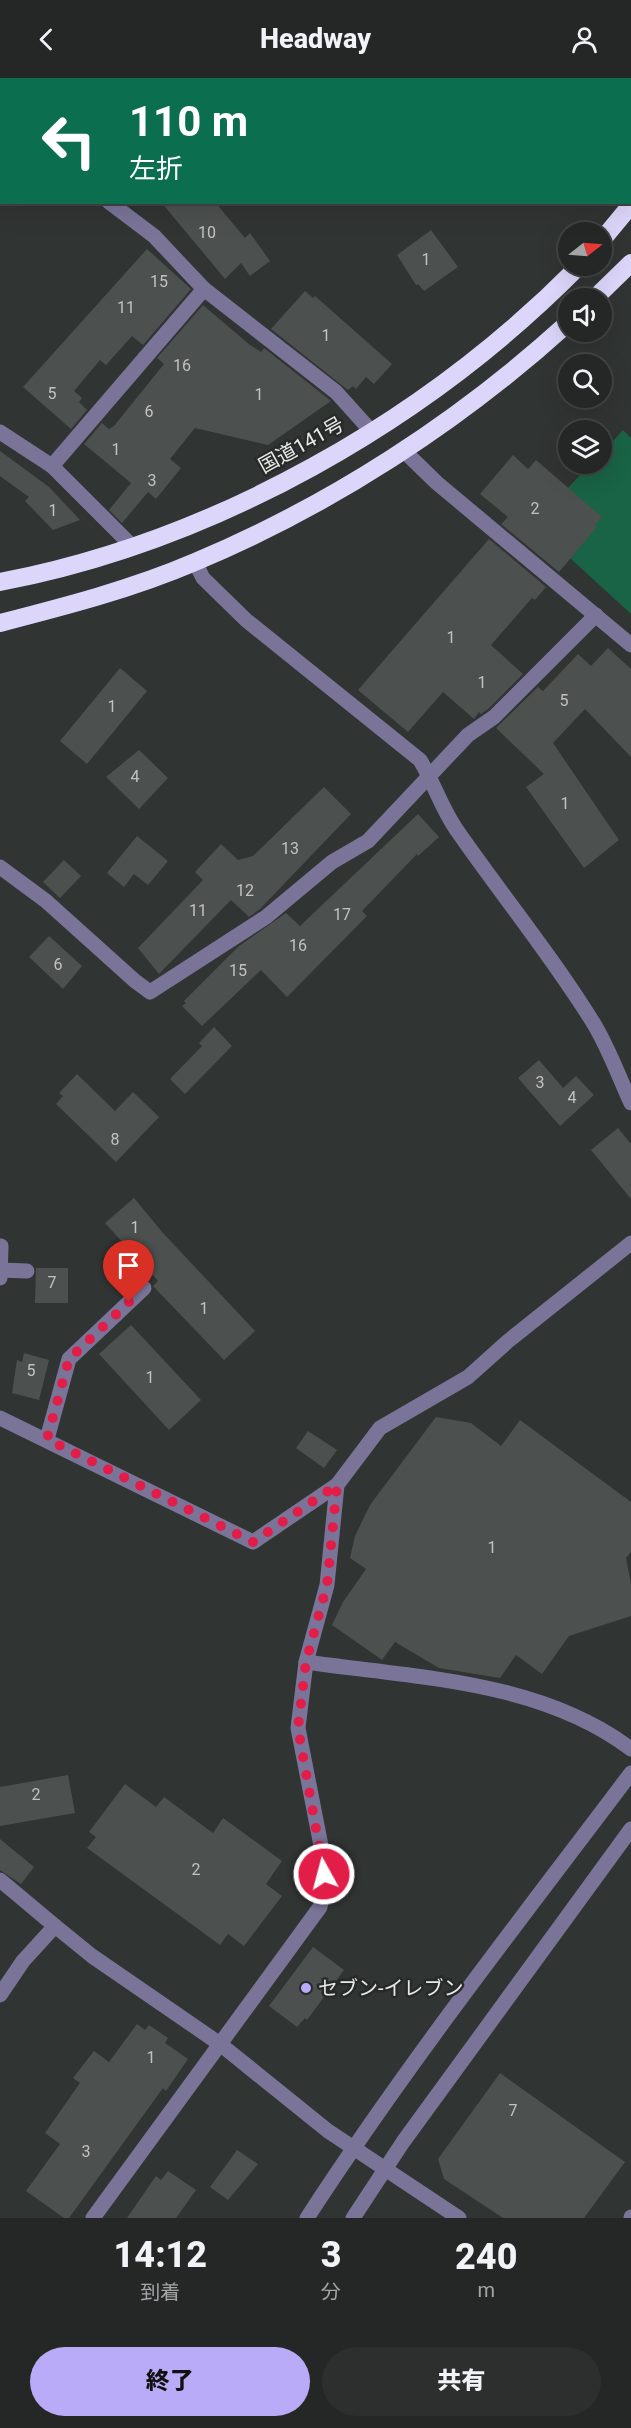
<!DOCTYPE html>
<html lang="ja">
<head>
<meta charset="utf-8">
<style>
	body { margin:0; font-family:Roboto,"Noto Sans JP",sans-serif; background:#2c2f2e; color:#f1f3f6; height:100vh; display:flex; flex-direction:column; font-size:22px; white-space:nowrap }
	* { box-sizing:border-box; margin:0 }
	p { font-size:20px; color:#a3a5a7 }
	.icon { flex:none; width:33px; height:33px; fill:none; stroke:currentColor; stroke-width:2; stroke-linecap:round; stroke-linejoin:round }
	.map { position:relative; height:2140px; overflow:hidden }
	.sheet { display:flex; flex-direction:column; background:#242726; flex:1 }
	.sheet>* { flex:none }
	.guide { position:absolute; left:0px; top:0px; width:632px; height:126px; box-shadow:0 6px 24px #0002,0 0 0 2px #414443; background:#0b6e4f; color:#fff; overflow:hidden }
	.needle { width:39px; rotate:73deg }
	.tools { position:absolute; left:558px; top:144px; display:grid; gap:12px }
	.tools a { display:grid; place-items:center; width:54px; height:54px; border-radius:50%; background:#242726; box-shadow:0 6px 24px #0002,0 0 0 2px #414443; font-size:30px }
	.pin { position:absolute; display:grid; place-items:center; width:51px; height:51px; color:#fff; margin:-62px -26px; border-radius:50% 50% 50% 0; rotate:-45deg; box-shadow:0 0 6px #0007 }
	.pin .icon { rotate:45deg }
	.me { position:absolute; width:66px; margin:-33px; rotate:353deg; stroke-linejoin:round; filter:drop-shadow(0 0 4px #0008) }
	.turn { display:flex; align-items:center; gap:21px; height:126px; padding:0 30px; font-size:27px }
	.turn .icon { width:78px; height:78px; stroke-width:2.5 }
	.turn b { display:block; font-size:42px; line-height:51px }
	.eta { display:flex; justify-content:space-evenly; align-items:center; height:102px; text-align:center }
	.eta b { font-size:36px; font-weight:800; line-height:42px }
	.cta { display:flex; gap:12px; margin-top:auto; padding:12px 30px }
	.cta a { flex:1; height:69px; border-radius:36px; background:#b9abf7; color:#111; font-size:24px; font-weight:800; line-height:69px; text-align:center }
	.cta a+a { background:#2c2f2e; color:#f1f3f6 }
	header { display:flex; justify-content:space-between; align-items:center; height:78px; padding:0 30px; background:#242726; font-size:27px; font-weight:800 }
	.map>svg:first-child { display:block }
	.green { fill:#196346 }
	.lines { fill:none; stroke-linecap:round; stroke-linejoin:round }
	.stream { stroke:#9b90c8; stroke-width:8 }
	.building { fill:#4c504e }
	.minor { stroke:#7a7498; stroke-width:15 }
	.highway { stroke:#dcd6fa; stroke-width:18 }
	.route { stroke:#e11d48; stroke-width:10; stroke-dasharray:0 18 }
	.poi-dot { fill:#b9abf7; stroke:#262a28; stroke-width:2 }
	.labels { text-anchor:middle; stroke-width:5; stroke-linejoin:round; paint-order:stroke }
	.number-label { font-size:16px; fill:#c0c3c2 }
	.street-label { font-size:20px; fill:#e7e9e8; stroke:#262a28 }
	.poi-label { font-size:20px; fill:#e7e9e8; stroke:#262a28; text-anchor:start }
</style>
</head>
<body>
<header><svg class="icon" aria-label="back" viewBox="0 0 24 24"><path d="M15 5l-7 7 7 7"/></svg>Headway<svg class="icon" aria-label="person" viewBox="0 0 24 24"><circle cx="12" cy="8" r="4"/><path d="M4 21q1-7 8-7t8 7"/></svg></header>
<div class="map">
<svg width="631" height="2140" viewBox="0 0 631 2140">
	<rect width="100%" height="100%" fill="#303432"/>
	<polygon class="green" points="623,352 631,360 631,536 533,446 591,386 602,386 602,375"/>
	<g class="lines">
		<g class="stream">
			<polyline points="518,0 519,2"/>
			<polyline points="630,51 631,51"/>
		</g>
	</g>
	<g class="building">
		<polygon points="161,124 215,124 245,160 250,155 270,183 250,198 241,185 225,201"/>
		<polygon points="431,152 458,189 424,213 418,206 416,207 397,177"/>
		<polygon points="147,171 191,211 143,267 132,258 106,287 100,282 74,313 82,320 79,324 87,332 71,351 23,309"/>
		<polygon points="305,213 313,220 315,218 392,286 374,306 366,299 356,311 353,308 348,312 271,251"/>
		<polygon points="203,227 250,267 261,274 264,270 331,323 268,367 195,350 170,381 181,390 156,421 148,414 122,445 109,432 131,405 84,366 102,345 109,351 114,348 164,286 157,280"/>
		<polygon points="0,373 49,409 80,442 53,452 25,423 29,419 0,398"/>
		<polygon points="513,377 528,391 536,382 602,439 595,447 597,449 559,494 501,446 508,439 480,416"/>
		<polygon points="489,461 546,509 535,522 532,520 491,567 523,596 488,631 481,636 479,634 474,641 443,614 408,654 358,612"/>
		<polygon points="608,570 631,591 631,679 585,631 553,665 619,762 584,790 526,709 544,696 496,650 538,609 543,613 578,576 591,588"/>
		<polygon points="120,590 147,613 87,686 60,663"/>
		<polygon points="139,672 168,700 139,731 106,699"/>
		<polygon points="324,709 351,736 260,831 249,839 231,822 159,896 138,870 203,802 195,794 221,766 238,782 253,778"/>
		<polygon points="418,736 439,759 418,778 417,776 362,833 367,838 287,919 261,892 202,948 182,928 186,925 184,923 239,868 286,835 300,848"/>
		<polygon points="137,758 168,783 148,807 134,796 124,809 107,795"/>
		<polygon points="64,782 81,798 60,820 43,804"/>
		<polygon points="49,858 82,888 63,911 29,879"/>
		<polygon points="214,949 232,968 185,1016 170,1001 202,968 199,965"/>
		<polygon points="539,982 563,1010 576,998 594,1017 560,1048 518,1000"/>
		<polygon points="77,996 115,1033 133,1014 159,1039 116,1084 56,1026 63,1018 59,1015"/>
		<polygon points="618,1050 631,1066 631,1121 591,1072"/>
		<polygon points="134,1120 163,1155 255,1253 224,1282 153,1208 158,1203 105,1145"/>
		<polygon points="36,1190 68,1190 68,1225 35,1225"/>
		<polygon points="131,1247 201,1322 169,1352 99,1276"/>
		<polygon points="24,1275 49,1282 39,1322 12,1315 17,1282 22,1284"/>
		<polygon points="436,1339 471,1345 501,1368 520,1342 631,1424 631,1474 626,1480 631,1506 631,1538 569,1558 542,1596 516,1577 500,1600 439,1590 395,1564 382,1582 332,1547 343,1524 366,1491 350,1480 355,1458 370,1427"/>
		<polygon points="308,1353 337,1372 324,1390 296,1370"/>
		<polygon points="68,1697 75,1735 0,1748 0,1709"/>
		<polygon points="125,1706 156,1729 164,1719 213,1755 223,1740 282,1783 266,1806 282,1818 244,1868 228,1856 220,1867 87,1770 96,1759 89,1754"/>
		<polygon points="0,1761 34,1789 21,1806 0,1792"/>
		<polygon points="313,1869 344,1892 307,1942 305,1940 297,1949 269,1928"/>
		<polygon points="137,1946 145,1952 149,1947 168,1960 165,1965 188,1981 166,2013 163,2010 69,2140 64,2140 26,2113 60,2066 45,2055 80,2005 73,2000 94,1973 109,1984"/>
		<polygon points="500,1995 625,2084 584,2140 503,2140 444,2101 438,2081"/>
		<polygon points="237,2072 258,2086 228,2122 210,2109"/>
		<polygon points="168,2093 196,2112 176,2140 127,2140 156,2098 161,2102"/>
	</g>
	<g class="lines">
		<g class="minor">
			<polyline points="12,2 14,0"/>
			<polyline points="0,10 2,9"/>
			<polyline points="0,26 2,27"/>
			<polyline points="109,124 154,158 204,211 336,314 372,354"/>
			<polyline points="0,354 52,388 131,467"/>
			<polyline points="403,372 437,405 631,567"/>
			<polyline points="52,388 204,211"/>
			<path d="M195,484L203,500L246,542L420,682C434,705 441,729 456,751C501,816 552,878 594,946C609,971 619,999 631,1025"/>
			<polyline points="0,789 46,823 135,903 150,914 266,839 332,784 368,763 468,657 494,639 596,537"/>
			<polyline points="0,1192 27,1193"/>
			<polyline points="0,1200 1,1168"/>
			<polyline points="0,1340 253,1464 337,1407"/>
			<polyline points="47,1361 69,1281 144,1210"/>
			<path d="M306,1584C416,1600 539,1602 631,1671"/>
			<polyline points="0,1802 55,1848"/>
			<polyline points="0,1917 23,1883 55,1848 92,1878 220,1966 328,2053 459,2140"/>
			<polyline points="93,2140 320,1829 324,1809 324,1783 298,1650 306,1584 327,1507 337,1407 380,1350 468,1299 507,1264 631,1165"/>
			<path d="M307,2140C407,1986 521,1841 631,1695"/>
			<polyline points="353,2140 403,2064 631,1751"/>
			<polyline points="631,2140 631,2139"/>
		</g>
		<g class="highway">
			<polyline points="602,162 631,127"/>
			<polyline points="595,220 631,185"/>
			<path d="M0,504C215,463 426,343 579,188"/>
			<path d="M0,545C66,528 132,511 195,484C331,427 459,344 568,245"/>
		</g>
	</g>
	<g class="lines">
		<polyline class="route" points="129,1224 69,1281 47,1361 253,1464 337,1407 327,1507 306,1584 298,1650 324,1796"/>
	</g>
	<circle class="poi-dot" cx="306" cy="1910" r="6"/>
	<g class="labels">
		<g class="number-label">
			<text x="207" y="160">10</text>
			<text x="426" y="187">1</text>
			<text x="159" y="209">15</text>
			<text x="126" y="235">11</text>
			<text x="326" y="263">1</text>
			<text x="182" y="293">16</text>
			<text x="52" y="321">5</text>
			<text x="259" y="322">1</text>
			<text x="149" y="339">6</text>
			<text x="116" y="377">1</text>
			<text x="152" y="408">3</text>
			<text x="535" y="436">2</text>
			<text x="53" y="438">1</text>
			<text x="451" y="565">1</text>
			<text x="482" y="610">1</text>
			<text x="564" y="628">5</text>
			<text x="112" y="634">1</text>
			<text x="135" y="704">4</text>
			<text x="565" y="731">1</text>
			<text x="290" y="776">13</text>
			<text x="245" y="818">12</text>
			<text x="198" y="838">11</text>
			<text x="342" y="842">17</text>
			<text x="298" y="873">16</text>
			<text x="58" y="892">6</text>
			<text x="238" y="898">15</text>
			<text x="540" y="1010">3</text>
			<text x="572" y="1025">4</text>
			<text x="115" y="1067">8</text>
			<text x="135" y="1155">1</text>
			<text x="52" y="1210">7</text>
			<text x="204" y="1236">1</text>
			<text x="31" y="1298">5</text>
			<text x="150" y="1305">1</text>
			<text x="492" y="1475">1</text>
			<text x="36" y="1722">2</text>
			<text x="196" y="1797">2</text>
			<text x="151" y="1985">1</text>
			<text x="513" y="2038">7</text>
			<text x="86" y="2079">3</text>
		</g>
		<g class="street-label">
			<text transform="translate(301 367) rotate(-29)" y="7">国道141号</text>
		</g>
		<g class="poi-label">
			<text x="318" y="1917">セブン-イレブン</text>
		</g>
	</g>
</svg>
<div class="tools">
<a><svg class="needle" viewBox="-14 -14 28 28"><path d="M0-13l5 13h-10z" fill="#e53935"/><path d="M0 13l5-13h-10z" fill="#a3a5a7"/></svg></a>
<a><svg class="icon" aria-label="sound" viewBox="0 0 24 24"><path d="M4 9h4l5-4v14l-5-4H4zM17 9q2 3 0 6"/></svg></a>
<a><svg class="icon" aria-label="search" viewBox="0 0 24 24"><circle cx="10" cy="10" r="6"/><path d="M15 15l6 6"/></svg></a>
<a><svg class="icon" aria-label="layers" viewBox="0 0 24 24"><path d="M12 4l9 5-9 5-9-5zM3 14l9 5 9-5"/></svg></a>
</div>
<div class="pin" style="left:129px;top:1224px;background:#d93025"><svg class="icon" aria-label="arrive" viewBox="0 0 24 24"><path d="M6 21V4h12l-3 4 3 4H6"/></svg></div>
<svg class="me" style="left:324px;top:1796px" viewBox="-20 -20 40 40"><circle r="17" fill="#e11d48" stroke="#fff" stroke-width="3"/><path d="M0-11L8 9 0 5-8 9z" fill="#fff"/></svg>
<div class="guide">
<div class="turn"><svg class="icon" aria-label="left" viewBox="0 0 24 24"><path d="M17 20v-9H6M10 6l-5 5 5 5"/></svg><div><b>110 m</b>左折</div></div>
</div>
</div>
<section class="sheet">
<div class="eta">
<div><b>14:12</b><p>到着</p></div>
<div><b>3</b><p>分</p></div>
<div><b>240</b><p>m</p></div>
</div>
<div class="cta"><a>終了</a><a>共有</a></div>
</section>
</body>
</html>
